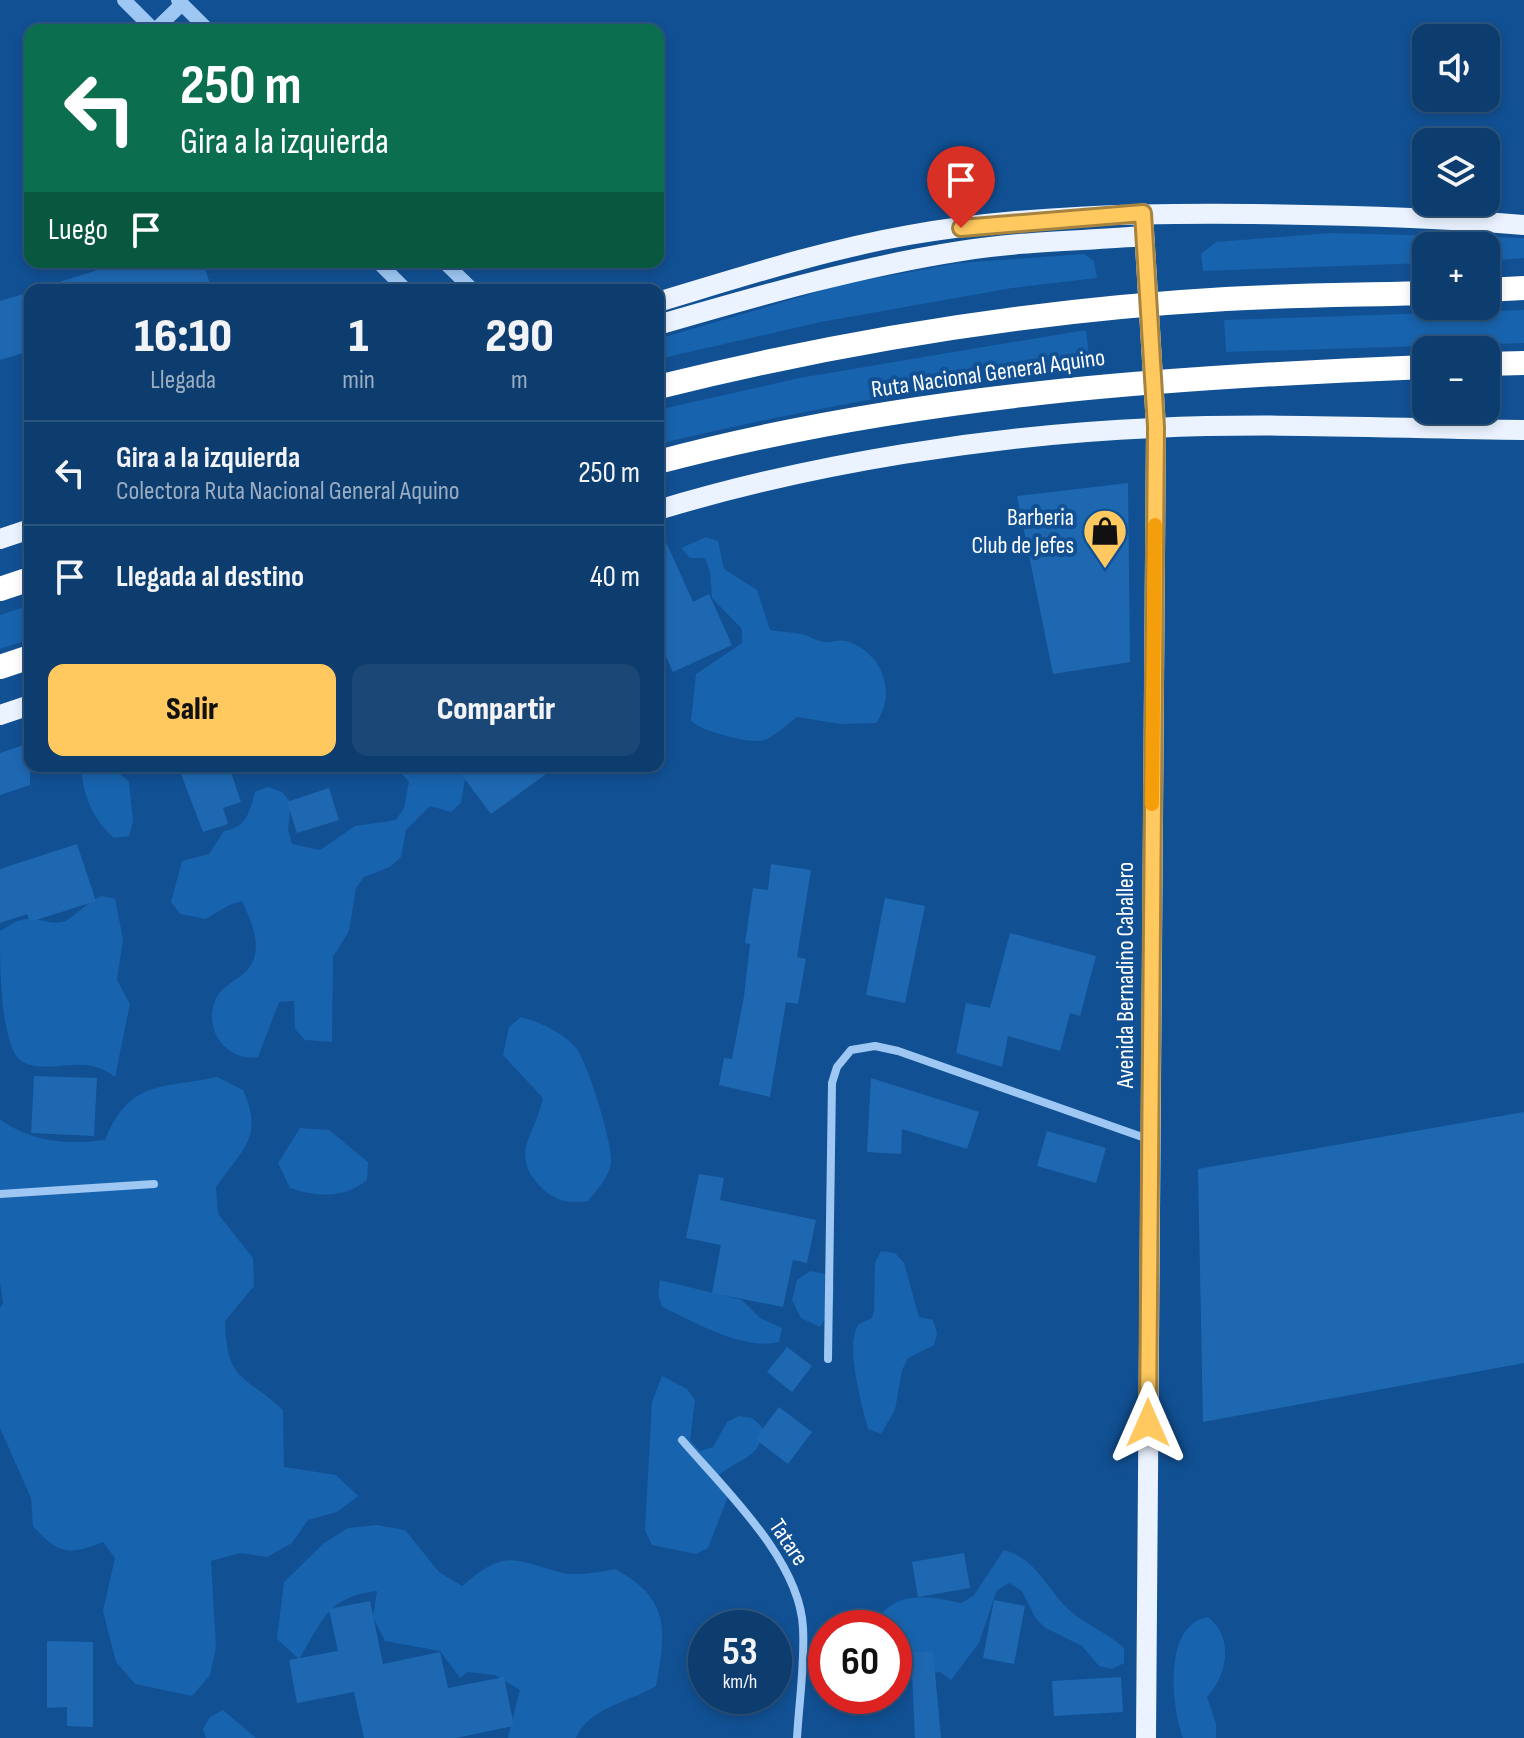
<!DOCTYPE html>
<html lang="es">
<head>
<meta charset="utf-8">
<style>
	body { margin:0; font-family:"Sofia Sans Condensed",sans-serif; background:#1b4776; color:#f1f3f6; height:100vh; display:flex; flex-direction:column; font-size:30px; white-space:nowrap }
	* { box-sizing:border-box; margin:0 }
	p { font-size:26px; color:#9aadc2 }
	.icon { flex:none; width:44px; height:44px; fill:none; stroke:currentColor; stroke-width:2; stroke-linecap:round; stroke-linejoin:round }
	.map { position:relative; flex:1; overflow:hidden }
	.side { position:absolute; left:24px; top:284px; width:640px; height:488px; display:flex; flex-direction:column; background:#0d3c6e; border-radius:16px; box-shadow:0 4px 12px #0003,0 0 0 2px #2d5681 }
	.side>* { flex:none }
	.banner { position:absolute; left:24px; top:24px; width:640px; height:244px; border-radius:16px; box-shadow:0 4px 12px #0003,0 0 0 2px #2d5681; background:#0b6e4f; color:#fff; overflow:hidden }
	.controls { position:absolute; left:1412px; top:24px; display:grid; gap:16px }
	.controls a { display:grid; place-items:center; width:88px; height:88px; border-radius:16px; background:#0d3c6e; box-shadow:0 4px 12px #0003,0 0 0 2px #2d5681; font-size:40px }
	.speed { position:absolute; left:688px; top:1610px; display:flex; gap:16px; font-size:40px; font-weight:700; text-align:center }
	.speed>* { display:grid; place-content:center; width:104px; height:104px; border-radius:50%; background:#0d3c6e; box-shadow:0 4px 12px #0003,0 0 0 2px #2d5681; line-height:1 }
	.speed small { font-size:20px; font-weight:400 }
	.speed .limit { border:12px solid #d22; background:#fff; color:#111 }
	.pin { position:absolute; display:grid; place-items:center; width:68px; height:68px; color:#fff; margin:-82px -34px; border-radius:50% 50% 50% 0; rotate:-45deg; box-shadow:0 0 8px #0007 }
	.pin .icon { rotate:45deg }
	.me { position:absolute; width:88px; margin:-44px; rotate:0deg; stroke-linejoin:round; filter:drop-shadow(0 0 6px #0008) }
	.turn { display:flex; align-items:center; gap:28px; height:168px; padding:0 24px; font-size:36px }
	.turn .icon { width:104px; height:104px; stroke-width:2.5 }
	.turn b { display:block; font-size:56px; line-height:68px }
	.then { display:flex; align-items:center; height:76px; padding:0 24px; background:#0003; gap:16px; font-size:30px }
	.eta { display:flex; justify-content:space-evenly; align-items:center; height:136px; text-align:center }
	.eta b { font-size:48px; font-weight:800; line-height:56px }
	.button { display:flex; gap:16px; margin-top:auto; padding:16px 24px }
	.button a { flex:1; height:92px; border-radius:16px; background:#ffc960; color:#111; font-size:32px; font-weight:800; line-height:92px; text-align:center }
	.button a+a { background:#1b4776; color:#f1f3f6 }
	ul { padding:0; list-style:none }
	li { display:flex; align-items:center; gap:24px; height:104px; padding:0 24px; border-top:2px solid #2d5681 }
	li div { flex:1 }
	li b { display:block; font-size:30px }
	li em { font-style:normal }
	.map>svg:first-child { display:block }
	.green { fill:#1863ad }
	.building { fill:#1e68b2 }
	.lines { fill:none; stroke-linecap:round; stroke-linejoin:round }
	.minor { stroke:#9ec8f3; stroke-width:8 }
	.tertiary { stroke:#9ec8f3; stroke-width:14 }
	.primary { stroke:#eaf3ff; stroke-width:20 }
	.motorway { stroke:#fff; stroke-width:24 }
	.route-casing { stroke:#a6833e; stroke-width:20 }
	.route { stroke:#ffc960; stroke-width:14 }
	.slow { stroke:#f59e0b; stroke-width:14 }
	.labels { text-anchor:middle; stroke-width:8; stroke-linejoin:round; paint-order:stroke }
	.street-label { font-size:24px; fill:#fff; stroke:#115093 }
	.poi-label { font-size:24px; fill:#fff; stroke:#115093; text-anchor:end }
</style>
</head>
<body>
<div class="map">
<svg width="1524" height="1738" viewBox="0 0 1524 1738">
	<rect width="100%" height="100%" fill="#115093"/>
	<g class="green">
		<polygon points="1331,233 1524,238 1524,258 1486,261 1486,246 1426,246 1426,263 1203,271 1201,254 1216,242"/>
		<polygon points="1084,254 1094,261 1097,278 1012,288 821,322 658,359 658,339 844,284 959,263"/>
		<polygon points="1524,310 1524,343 1226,352 1224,320"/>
		<path d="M1086,330L1090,363C944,385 801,410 658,444V410L799,378Z"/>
		<path d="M706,537L718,541L724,569L757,590L770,630C781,632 791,632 801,634C809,635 817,642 825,642C834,643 839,638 849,642C883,654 897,694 876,723L840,724L797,717C764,742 768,746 727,736C713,732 703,730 691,721L696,674L742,643V629L712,598L710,571L705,558H690L681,548Z"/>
		<polygon points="30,605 30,639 0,649 0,615"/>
		<path d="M81,766H112L129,782L133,822L129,836L114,838C92,819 83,795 81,766Z"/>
		<path d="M366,766H467L461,803L451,812L430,806L406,830L401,857L390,867L364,877L356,888L349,931L333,957L332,1042L305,1040L295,1029L294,1001L279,1002L258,1057C228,1062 203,1031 215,1001C222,982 246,979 253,961C261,941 250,919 242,901L229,905L206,919L180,914L171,902L182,861L209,854L224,831C247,827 249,813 255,792L268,787L282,792L291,803L288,830L292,844L320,850L355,826L396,820L404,808L409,782L400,772Z"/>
		<path d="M102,896L115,899L123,939L117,980L130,1004L115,1077C96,1062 80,1064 57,1066C44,1067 26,1068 17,1057C0,1032 0,964 0,931C10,926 16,919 28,919C41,918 53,926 65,921C78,914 87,902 102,896Z"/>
		<path d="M521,1017C540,1022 562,1032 575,1047C587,1060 614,1146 611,1164C609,1177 596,1191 588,1201C570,1204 555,1201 542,1188C508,1155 535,1136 543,1098L503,1055L509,1027Z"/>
		<path d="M217,1077L243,1090C264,1137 243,1149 216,1187L218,1214L253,1258L254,1286L225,1321C227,1383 243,1373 283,1410L284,1467L336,1475L358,1496L337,1512L308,1520L292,1543L267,1557L240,1553L211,1561L216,1647L210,1675L192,1696L135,1684L116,1662L103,1611L115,1558L103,1542C68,1556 58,1554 33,1526L31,1498L0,1428V1308L3,1303L0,1283V1119C30,1142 68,1145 105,1140C130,1080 159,1089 217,1077Z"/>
		<path d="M300,1128L329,1130L368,1162L367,1180C344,1199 317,1197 290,1188L278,1163Z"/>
		<path d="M881,1251L895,1253L904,1263L919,1317L933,1320L937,1333L934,1345L908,1358L902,1370L895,1410L881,1434L868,1429C862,1406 844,1343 859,1324L872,1318L874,1311L875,1263Z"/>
		<polygon points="810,1271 825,1274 834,1285 833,1307 820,1327 801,1318 792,1300 797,1280"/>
		<path d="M660,1280L742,1300L760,1318L782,1328L779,1342C743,1351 695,1322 662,1307L658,1293Z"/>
		<path d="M662,1376L687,1389L695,1400L690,1440L700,1451L713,1447L727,1422L739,1416L752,1418L762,1427C762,1460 739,1457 718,1476L729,1494L708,1548L696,1554L652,1545L645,1530L652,1402Z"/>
		<path d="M377,1525L405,1530L439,1572L462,1586C504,1550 511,1558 559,1572C577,1577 598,1572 615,1569C671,1599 666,1631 656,1686C630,1702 588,1708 576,1738H508L520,1690L495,1675L467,1672L460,1678L440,1651L385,1641L373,1617L377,1591C327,1597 323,1620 299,1659L277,1639L284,1582L324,1543L348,1528Z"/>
		<path d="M1004,1550C1035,1558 1046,1587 1067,1608C1082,1623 1107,1632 1124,1648V1663L1112,1669L1099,1666L1082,1646L1044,1627L1035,1617L1022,1591L1009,1583L997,1590L979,1643L951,1680L940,1672L912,1676L894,1669V1628H882L883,1612C906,1590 933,1598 962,1603L974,1595Z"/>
		<path d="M1208,1617C1234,1637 1228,1675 1207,1697L1216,1724V1738H1183C1172,1707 1162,1625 1208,1617Z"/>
		<polygon points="223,1710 256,1738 206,1738 203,1729 210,1717"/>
	</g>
	<g class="building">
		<polygon points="123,262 203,262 212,290 54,290 53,284"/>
		<polygon points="30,292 30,351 0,360 0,301"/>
		<polygon points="1128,483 1130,662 1053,674 1017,496"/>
		<polygon points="658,524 693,602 709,594 732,645 673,672 658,639"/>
		<polygon points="30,743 30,785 0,795 0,753"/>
		<polygon points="178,766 229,766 241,802 223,808 228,824 203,832"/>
		<polygon points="455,766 557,766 491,814"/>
		<polygon points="329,788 339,820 297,833 287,802"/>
		<polygon points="77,844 96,901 30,922 27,914 0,923 0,869"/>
		<polygon points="771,864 811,870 797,957 806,959 798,1004 786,1002 770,1097 719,1085 724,1058 732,1059 744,996 750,944 745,943 753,888 768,890"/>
		<polygon points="885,898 925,906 905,1003 866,995"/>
		<polygon points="1010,933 1096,956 1080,1016 1070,1013 1060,1051 1008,1036 1002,1067 956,1053 966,1003 990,1008"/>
		<polygon points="34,1076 97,1078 94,1136 31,1133"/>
		<polygon points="871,1078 979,1112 967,1149 902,1129 901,1154 867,1152"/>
		<polygon points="1524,1112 1524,1363 1203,1422 1198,1169"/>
		<polygon points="1047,1131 1106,1148 1096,1183 1037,1166"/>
		<polygon points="699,1174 724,1178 720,1200 816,1220 807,1263 793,1260 783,1307 712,1293 721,1245 686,1238"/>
		<polygon points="787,1347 812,1366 792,1392 767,1372"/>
		<polygon points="779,1407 812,1432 788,1464 755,1439"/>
		<polygon points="964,1553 970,1588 918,1597 912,1562"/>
		<polygon points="994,1600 1025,1606 1014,1664 983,1658"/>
		<polygon points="370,1601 383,1664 440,1652 448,1688 504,1677 514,1726 456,1738 364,1738 354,1692 297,1703 289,1660 338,1651 329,1609"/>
		<polygon points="47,1641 93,1642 93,1727 67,1726 67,1707 47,1708"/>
		<polygon points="933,1651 941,1738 915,1738 911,1653"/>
		<polygon points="1121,1677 1123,1712 1054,1716 1052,1681"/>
	</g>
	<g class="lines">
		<g class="minor">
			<polyline points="0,1194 154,1184"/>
			<polyline points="828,1359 832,1083 837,1067 851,1050 875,1046 898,1051 1148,1139"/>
			<path d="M682,1440C724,1489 800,1560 803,1628C805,1664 799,1702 797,1738"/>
		</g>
		<g class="tertiary">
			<polyline points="124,0 154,30"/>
			<polyline points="178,0 208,30"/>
			<polyline points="155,30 182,4"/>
			<polyline points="378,262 406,290"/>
			<polyline points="444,262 473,290"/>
		</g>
		<g class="primary">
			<polyline points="1143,213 1156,427 1146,1738"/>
			<path d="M658,302C741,277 824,250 909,235C1023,215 1137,213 1252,214C1343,215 1433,217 1524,225"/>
			<path d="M658,325C758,296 858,267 961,251C1021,241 1084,241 1144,236"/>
			<path d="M658,510C813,463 992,435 1154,428C1277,422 1401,429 1524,430"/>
			<polyline points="0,539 30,529"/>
			<polyline points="0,715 30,705"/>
		</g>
		<g class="motorway">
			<polyline points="1486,290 1524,288"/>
			<polyline points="1486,364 1524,363"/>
			<path d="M658,387C843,341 1035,310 1226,299C1293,295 1359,295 1426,293"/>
			<path d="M658,462C910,395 1167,377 1426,367"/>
			<polyline points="0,589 30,579"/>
			<polyline points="0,667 30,657"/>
		</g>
	</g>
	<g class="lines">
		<g class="route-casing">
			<polyline id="route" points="961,228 1143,213 1156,427 1148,1423"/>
		</g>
		<use href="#route" class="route"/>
		<polyline class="slow" points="1152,804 1155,525"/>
	</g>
	<defs>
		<g id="shop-pin" transform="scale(2.3)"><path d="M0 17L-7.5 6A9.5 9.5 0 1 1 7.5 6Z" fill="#ffc960" stroke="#115093"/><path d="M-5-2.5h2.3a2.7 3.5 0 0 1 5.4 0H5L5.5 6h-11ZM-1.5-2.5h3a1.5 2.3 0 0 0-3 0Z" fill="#111"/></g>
	</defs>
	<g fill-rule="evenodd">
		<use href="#shop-pin" x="1105" y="531"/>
	</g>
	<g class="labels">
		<g class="street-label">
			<text transform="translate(988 373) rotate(-8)" y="8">Ruta Nacional General Aquino</text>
			<text transform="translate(1125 975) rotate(-90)" y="8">Avenida Bernadino Caballero</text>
			<text transform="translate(789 1542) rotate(56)" y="8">Tatare</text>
		</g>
		<g class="poi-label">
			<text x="1074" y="525">Barberia<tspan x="1074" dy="28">Club de Jefes</tspan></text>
		</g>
	</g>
</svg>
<div class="controls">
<a><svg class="icon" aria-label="sound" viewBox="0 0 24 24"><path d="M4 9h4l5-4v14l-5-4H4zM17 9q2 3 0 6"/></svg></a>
<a><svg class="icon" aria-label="layers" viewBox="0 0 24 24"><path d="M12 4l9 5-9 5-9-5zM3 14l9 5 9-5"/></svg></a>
<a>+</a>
<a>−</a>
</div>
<div class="speed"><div>53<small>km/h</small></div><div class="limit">60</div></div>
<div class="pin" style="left:961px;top:228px;background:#d93025"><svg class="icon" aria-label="arrive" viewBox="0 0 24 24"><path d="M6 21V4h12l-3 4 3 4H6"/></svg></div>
<svg class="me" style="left:1148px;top:1423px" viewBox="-20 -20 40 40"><path d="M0-17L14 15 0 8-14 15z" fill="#ffc960" stroke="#fff" stroke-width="4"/></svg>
<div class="banner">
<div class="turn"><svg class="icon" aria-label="left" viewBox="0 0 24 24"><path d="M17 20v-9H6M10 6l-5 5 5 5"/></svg><div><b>250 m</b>Gira a la izquierda</div></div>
<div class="then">Luego<svg class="icon" aria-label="arrive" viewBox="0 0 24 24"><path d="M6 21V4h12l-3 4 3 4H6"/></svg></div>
</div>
<section class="side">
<div class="eta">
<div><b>16:10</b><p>Llegada</p></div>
<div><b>1</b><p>min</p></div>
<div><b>290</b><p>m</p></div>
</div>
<ul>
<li><svg class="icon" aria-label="left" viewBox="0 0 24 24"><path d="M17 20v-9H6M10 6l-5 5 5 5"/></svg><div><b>Gira a la izquierda</b><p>Colectora Ruta Nacional General Aquino</p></div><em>250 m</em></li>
<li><svg class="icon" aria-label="arrive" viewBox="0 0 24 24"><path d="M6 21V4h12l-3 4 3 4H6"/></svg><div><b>Llegada al destino</b></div><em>40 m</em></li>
</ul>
<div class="button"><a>Salir</a><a>Compartir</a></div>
</section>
</div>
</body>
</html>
